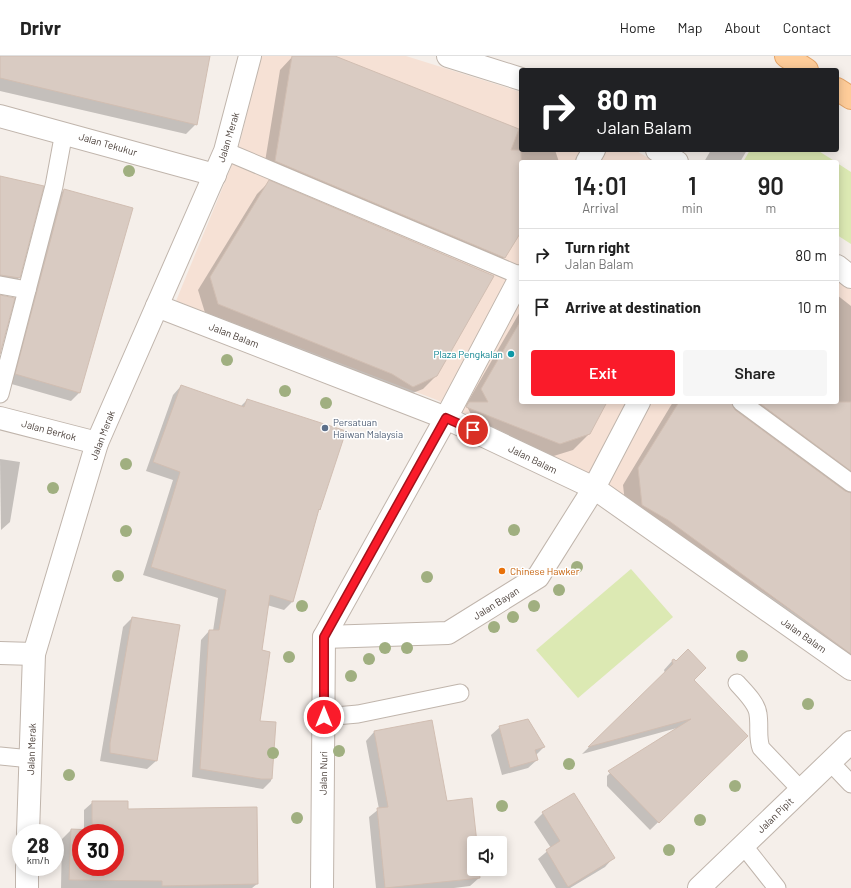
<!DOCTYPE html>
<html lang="en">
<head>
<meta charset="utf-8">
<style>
	body { margin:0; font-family:Barlow,sans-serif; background:#f6f6f6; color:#222; height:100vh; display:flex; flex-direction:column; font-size:15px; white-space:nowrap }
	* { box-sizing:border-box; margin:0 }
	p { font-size:13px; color:#767676 }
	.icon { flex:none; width:22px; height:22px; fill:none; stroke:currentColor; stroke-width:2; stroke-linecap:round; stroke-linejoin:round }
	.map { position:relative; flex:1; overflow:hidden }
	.details { position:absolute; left:519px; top:104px; width:320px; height:244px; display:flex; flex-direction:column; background:#fff; border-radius:4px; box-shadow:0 2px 10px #0003 }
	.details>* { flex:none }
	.guide { position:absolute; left:519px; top:12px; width:320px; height:84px; border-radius:4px; box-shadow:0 2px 10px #0003; background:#202124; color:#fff; overflow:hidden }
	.tools { position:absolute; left:467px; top:780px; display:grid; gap:8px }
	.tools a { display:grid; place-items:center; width:40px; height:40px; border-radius:4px; background:#fff; box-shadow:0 2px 10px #0003; font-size:20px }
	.speed { position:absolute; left:12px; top:768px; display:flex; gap:8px; font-size:20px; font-weight:700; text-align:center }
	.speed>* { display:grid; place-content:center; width:52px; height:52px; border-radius:50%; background:#fff; box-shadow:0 2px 10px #0003; line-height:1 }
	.speed small { font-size:10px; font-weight:400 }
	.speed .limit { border:6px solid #d22; background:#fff; color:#111 }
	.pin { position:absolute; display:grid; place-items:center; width:34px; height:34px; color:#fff; margin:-17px; border:2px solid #fff; border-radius:50%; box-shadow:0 1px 4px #0007 }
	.me { position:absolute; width:44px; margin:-22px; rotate:0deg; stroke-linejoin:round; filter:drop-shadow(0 0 3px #0008) }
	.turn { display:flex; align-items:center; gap:14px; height:84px; padding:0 12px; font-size:18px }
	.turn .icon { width:52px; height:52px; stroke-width:2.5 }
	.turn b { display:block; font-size:28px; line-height:34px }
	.eta { display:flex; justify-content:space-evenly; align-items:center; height:68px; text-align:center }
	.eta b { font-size:24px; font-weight:600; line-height:28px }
	.action { display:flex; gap:8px; margin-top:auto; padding:8px 12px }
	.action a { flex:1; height:46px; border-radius:4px; background:#fa1b2a; color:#fff; font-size:16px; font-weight:600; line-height:46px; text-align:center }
	.action a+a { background:#f6f6f6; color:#222 }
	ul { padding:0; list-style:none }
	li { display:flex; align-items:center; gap:12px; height:52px; padding:0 12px; border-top:1px solid #e0e0e0 }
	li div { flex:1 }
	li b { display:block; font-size:15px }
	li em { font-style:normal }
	header { display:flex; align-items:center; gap:24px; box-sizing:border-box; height:56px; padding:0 20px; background:#fff; border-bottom:1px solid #e0e0e0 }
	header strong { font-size:19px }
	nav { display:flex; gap:22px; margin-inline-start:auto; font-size:14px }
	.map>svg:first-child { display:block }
	.commercial { fill:#f6e1d5 }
	.green { fill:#dce9b3 }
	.shadow { fill:#0003; fill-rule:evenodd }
	.building { fill:#d9cbc2; stroke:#d1beb2; fill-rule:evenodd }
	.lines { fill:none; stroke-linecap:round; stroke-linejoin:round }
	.service-casing { stroke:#c0b5ac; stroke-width:19 }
	.minor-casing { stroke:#c0b5ac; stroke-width:24 }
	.primary-casing { stroke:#e4a468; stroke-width:24 }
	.service { stroke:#fff; stroke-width:17 }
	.minor { stroke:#fff; stroke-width:22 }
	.primary { stroke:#fecc99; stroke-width:22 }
	.tree { fill:#a0af80 }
	.route-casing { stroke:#a2121b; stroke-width:10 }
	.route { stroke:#fa1b2a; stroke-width:7 }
	.culture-dot { fill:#0f9aa8; stroke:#fff; stroke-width:1.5 }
	.service-dot { fill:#5c6f8a; stroke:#fff; stroke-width:1.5 }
	.food-dot { fill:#e8710a; stroke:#fff; stroke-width:1.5 }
	.labels { text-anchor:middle; stroke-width:3; stroke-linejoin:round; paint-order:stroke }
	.street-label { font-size:10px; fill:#493e38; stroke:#fff }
	.culture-label { font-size:10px; fill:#0d838f; stroke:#fff; text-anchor:end }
	.service-label { font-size:10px; fill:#4e5e75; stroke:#fff; text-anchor:start }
	.food-label { font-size:10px; fill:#c56008; stroke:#fff; text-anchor:start }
</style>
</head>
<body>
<header>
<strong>Drivr</strong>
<nav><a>Home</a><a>Map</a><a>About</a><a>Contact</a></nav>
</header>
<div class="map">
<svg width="851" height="832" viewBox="0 0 851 832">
	<rect width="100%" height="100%" fill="#f5efea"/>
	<polygon class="commercial" points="261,0 406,0 521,36 521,94 635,94 655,106 521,106 521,346 837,346 837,223 851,234 851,595 583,414 437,344 176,245 238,94"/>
	<g class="green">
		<polygon points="750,94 817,94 836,106 743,106"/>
		<polygon points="837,107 851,116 851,188 837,179"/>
		<polygon points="631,513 673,561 578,642 536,594"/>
	</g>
	<g class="shadow">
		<polygon points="0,0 209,0 196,68 186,78 0,35"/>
		<polygon points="293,0 333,0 521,74 521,94 555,94 559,106 521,106 521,174 504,202 491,214 263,118 280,14"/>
		<polygon points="711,94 747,94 740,106 704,106"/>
		<polygon points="0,122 43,130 19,222 10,230 0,229"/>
		<polygon points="269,126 436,320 423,333 400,342 206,260 198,234 257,138"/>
		<polygon points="64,134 80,336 71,345 8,327 56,142"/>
		<polygon points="837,239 851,250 851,619 627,464 623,429 673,346 837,346"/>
		<polygon points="521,254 521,346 606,346 589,378 573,394 544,403 483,380 466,349"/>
		<polygon points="181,330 240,351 247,344 319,453 317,456 293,545 284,554 267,549 261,595 258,666 275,667 271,725 263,733 192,721 201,584 209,575 213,575 218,542 143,519 173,424 146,415 173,339"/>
		<polygon points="0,403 20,406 10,466 1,474"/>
		<polygon points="132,562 179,570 156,705 147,713 100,705 123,571"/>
		<polygon points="672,605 747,680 650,774 607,730 607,720 615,712 677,672 582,698 665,617 664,614"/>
		<polygon points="500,671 544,691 536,699 537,704 528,712 502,719 491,679"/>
		<polygon points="374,676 447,746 476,787 474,787 474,813 478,813 479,822 470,830 454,832 376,832 369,761 379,753 366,685"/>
		<path d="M93,746L127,754L257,828L252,832H61L62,783L71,774L84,775V754ZM81,777H115V811H81Z"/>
		<polygon points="543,757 613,802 605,811 570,832 556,832 538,803 551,792 534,766"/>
	</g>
	<g class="building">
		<polygon points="0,0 210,0 197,69 0,22"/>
		<polygon points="292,0 335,0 519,73 511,94 521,94 521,176 505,202 275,105"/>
		<polygon points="0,120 44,130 20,222 0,219"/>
		<polygon points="269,124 494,220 437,320 413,331 392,318 218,248 210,221"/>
		<polygon points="64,133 133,152 80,337 15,318"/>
		<polygon points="0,239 15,242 0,298"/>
		<polygon points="521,264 521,346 607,346 590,378 560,388 466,351 469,346 488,346 481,333"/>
		<polygon points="181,329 244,351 247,343 346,375 320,454 319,453 293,546 270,539 262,594 270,596 260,665 276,666 272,723 261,723 200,713 209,574 219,574 226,534 151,511 180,416 153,406"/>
		<polygon points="679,346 731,346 735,354 845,435 851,437 851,598 668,464 642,449 638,412"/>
		<polygon points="758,346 851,346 851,415"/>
		<polygon points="132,561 180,569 157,705 110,697 110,687"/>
		<polygon points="688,593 706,612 694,624 748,680 659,767 608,715 691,663 588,691 673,608 672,604 674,603 676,605"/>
		<polygon points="528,663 545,691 535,694 538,704 510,712 499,670"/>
		<polygon points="432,664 447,745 472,742 477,787 474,787 474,813 479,813 480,822 385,832 377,752 388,751 374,675"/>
		<polygon points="574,737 615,802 568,831 546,794 560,785 542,756"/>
		<path d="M92,745H128V753L257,751L258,828L162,830V825L69,824L71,773L92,774ZM81,777H115V811H81Z"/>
	</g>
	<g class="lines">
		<g class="service-casing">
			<g id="service">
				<polyline points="225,95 521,220"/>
				<polyline points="0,229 27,234"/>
				<polyline points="0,338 54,130 64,76"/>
				<polyline points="741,346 851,427"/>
				<path d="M737,627C744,635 757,647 758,658C760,670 757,681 761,692L801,734"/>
				<polyline points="324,661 358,658 460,637"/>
				<polyline points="0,700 31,703"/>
				<polyline points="830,706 851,728"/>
				<polyline points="743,789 777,832"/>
			</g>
		</g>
		<g class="minor-casing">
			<g id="minor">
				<polyline points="448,0 521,23"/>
				<polyline points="0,60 215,119"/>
				<polyline points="657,94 677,106"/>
				<polyline points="587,106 594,94"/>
				<polyline points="837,210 851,221"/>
				<polyline points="157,250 446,362 594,432 851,613"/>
				<polyline points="0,362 97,387"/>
				<polyline points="324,581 448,577 538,521 594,432 639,346"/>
				<polyline points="0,597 34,598"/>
				<polyline points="28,777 34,598 97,387 225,95 250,0"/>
				<polyline points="27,832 27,811"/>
				<polyline points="322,832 324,581 446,362 521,220"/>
				<polyline points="699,832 851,686"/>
			</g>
		</g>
		<g class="primary-casing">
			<g id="primary">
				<polyline points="786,0 807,14"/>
				<polyline points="837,33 851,42"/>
			</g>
		</g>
		<use href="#service" class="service"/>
		<use href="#minor" class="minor"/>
		<use href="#primary" class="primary"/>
	</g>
	<g class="tree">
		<circle cx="129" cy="115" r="6"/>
		<circle cx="227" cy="304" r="6"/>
		<circle cx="285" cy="335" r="6"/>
		<circle cx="326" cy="347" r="6"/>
		<circle cx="126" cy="408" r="6"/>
		<circle cx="53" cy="432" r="6"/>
		<circle cx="514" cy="474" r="6"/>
		<circle cx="126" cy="475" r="6"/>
		<circle cx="577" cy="511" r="6"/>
		<circle cx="118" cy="520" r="6"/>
		<circle cx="427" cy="521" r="6"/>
		<circle cx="559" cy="534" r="6"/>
		<circle cx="302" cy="550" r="6"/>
		<circle cx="534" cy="550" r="6"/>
		<circle cx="513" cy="561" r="6"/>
		<circle cx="494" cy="571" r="6"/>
		<circle cx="385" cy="592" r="6"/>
		<circle cx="407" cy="592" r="6"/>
		<circle cx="742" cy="600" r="6"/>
		<circle cx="289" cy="601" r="6"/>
		<circle cx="369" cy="603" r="6"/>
		<circle cx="351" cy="620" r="6"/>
		<circle cx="808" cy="648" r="6"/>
		<circle cx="339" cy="695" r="6"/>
		<circle cx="273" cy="697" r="6"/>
		<circle cx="569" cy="708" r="6"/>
		<circle cx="69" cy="719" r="6"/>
		<circle cx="735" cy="730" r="6"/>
		<circle cx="502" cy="750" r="6"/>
		<circle cx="297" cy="762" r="6"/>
		<circle cx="700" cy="764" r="6"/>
		<circle cx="669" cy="794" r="6"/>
	</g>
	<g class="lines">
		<g class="route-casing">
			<polyline id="route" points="324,661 324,581 446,362 473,374"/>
		</g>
		<use href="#route" class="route"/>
	</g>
	<circle class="culture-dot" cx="511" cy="298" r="4"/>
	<circle class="service-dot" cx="325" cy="372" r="4"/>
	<circle class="food-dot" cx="502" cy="515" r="4"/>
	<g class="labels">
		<g class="street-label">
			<text transform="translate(228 81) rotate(-73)" y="4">Jalan Merak</text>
			<text transform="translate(108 88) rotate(16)" y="4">Jalan Tekukur</text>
			<text transform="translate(234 279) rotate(21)" y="4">Jalan Balam</text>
			<text transform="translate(49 374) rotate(15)" y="4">Jalan Berkok</text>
			<text transform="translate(102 379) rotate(-69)" y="4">Jalan Merak</text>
			<text transform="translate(533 403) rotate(26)" y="4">Jalan Balam</text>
			<text transform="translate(496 547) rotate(-32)" y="4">Jalan Bayan</text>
			<text transform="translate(804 579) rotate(35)" y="4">Jalan Balam</text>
			<text transform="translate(31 693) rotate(-88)" y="4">Jalan Merak</text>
			<text transform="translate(323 717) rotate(-89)" y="4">Jalan Nuri</text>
			<text transform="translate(775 759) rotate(-44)" y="4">Jalan Pipit</text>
		</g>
		<g class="culture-label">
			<text x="503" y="302">Plaza Pengkalan</text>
		</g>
		<g class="service-label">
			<text x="333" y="370">Persatuan<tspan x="333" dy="12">Haiwan Malaysia</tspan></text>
		</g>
		<g class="food-label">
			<text x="510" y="519">Chinese Hawker</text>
		</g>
	</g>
</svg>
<div class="tools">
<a><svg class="icon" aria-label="sound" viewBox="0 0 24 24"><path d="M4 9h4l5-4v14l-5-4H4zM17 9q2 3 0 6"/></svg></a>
</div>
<div class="speed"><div>28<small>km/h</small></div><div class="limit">30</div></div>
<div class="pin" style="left:473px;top:374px;background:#d93025"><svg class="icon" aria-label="arrive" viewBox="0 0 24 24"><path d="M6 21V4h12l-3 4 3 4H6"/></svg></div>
<svg class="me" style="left:324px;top:661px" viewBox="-20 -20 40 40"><circle r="17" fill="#fa1b2a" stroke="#fff" stroke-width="3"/><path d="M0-11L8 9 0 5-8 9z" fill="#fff"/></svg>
<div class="guide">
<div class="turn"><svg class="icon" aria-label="right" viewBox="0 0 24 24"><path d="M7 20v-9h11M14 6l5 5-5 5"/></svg><div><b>80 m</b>Jalan Balam</div></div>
</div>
<section class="details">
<div class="eta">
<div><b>14:01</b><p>Arrival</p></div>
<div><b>1</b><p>min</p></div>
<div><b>90</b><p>m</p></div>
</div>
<ul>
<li><svg class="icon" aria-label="right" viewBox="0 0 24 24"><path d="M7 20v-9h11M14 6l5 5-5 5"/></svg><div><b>Turn right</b><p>Jalan Balam</p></div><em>80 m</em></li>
<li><svg class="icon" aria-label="arrive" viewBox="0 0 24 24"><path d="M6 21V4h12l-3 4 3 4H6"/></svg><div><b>Arrive at destination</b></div><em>10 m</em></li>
</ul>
<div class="action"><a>Exit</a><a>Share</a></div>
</section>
</div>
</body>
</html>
